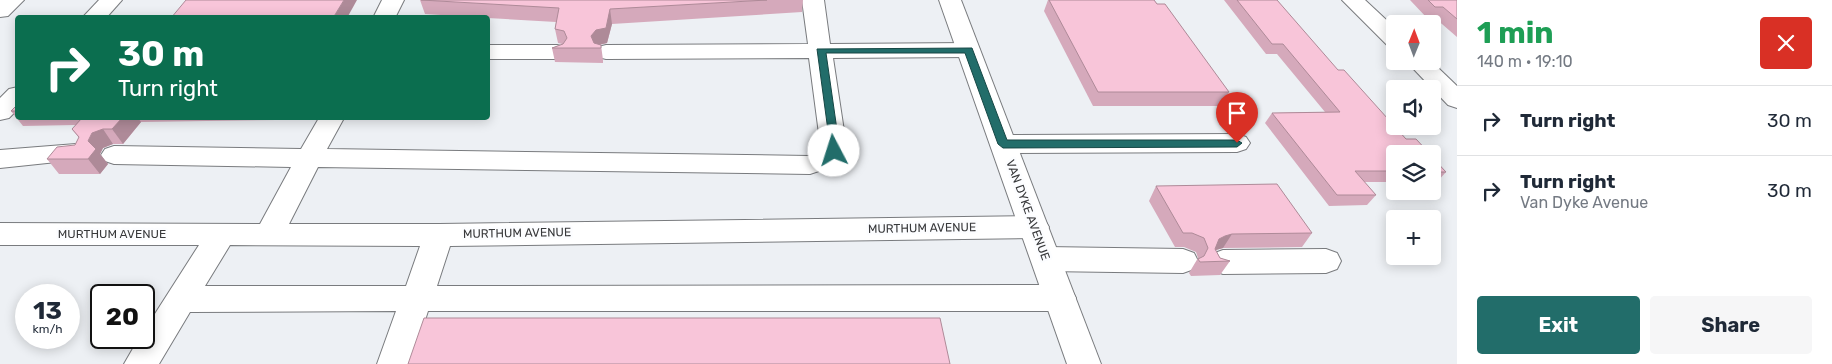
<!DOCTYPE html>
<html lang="en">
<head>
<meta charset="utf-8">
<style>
	body { margin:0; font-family:Rubik,sans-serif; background:#f6f6f7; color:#1f2937; height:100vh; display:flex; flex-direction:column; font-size:19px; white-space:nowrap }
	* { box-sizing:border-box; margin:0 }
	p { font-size:16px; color:#747a83 }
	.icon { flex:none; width:28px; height:28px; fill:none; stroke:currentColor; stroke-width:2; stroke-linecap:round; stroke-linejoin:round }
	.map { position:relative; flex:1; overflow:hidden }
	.details { display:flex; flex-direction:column; background:#fff; width:375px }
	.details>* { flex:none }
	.banner { position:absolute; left:15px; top:15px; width:475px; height:105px; border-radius:5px; box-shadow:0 2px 12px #0003; background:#0b6e4f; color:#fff; overflow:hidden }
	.needle { width:32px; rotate:1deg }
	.buttons { position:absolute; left:1386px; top:15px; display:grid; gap:10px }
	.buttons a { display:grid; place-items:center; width:55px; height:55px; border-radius:5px; background:#fff; box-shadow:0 2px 12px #0003; font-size:25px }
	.speed { position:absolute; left:15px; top:284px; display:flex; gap:10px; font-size:25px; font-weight:700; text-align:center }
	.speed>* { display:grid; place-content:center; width:65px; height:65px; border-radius:50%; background:#fff; box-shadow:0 2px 12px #0003; line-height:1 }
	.speed small { font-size:12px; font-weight:400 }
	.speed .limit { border:2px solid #111; border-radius:8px; background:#fff; color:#111 }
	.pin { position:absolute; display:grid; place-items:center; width:42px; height:42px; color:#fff; margin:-51px -21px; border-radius:50% 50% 50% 0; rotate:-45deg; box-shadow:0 0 5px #0007 }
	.pin .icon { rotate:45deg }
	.me { position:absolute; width:55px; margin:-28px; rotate:355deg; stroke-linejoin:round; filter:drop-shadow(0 0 4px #0008) }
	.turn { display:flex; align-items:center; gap:18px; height:105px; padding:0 20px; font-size:22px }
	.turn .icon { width:65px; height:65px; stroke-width:2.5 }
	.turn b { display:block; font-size:35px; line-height:42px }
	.round { display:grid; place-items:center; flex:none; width:52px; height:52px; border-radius:5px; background:#f6f6f7 }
	.overview { display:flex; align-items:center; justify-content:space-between; height:85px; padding:0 20px }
	h1 { font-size:30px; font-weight:700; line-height:38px; color:#1e9e55 }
	.primary-button { display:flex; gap:10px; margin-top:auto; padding:10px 20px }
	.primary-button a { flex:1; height:58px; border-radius:5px; background:#226d6a; color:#fff; font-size:20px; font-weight:700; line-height:58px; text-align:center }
	.primary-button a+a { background:#f6f6f7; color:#1f2937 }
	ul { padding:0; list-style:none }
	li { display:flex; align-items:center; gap:15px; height:70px; padding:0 20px; border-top:1px solid #e0e1e3 }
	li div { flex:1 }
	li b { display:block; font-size:19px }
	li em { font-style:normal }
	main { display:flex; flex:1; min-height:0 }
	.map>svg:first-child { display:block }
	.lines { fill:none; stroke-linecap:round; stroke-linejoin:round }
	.minor-casing { stroke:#797b7e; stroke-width:2 }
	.major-casing { stroke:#797b7e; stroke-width:2 }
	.minor { fill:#fff; fill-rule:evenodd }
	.major { fill:#fff; fill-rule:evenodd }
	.wall { fill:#d5a9bb }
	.shaded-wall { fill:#ae8a98 }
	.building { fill:#f8c5d9; stroke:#ae8a98 }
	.route { fill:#226d6a; stroke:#164745 }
	.labels { text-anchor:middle; stroke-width:5; stroke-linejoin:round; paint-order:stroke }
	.street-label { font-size:12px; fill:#38393b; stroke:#fcfdff }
</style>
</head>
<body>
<main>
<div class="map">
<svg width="1457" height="364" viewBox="0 0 1457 364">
	<rect width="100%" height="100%" fill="#edf0f4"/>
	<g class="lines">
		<g class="minor-casing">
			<g id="minor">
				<polygon points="0,0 24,0 8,16 0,17"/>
				<polygon points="99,0 122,0 106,18 82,18"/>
				<polygon points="382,0 404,0 395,18 373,18"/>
				<path d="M802,0H824L830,44L969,43L977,45L980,50L977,55L969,57L833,58L847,151L834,166L810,174L318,167L289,224H439L1034,216L1044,219L1049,227L1044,235L1034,238L450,246L437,286L1060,285L1071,289L1076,298L1071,307L1060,311H428L411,364H377L396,311L190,312L159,364H124L139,338H144V331L199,245H0V223L260,224L291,167L114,164L105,161L101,155L105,149L114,146L301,149L319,118H344L327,149L809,156L821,149L809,58L606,59L598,57L595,52L598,47L606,45L808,44ZM230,245L420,246L406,286H205Z"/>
				<polygon points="1342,0 1365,0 1395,28 1395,47 1387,45"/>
				<polygon points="488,45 557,45 565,47 568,52 565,57 557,59 488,59"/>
				<polygon points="1406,61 1431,61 1457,86 1457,108 1448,105"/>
				<polygon points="18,87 18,109 9,118 0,120 0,98 9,89"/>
				<polygon points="1237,134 1246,137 1250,143 1246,149 1237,152 1003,153 994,150 990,144 994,138 1003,135"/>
				<polygon points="76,144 85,147 89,153 85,159 0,168 0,150"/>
				<polygon points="1046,247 1183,249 1194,253 1198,261 1194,269 1183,273 1046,271 1035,267 1031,259 1035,251"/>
				<polygon points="1326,249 1337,253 1341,261 1337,269 1326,273 1223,274 1212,270 1208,262 1212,254 1223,250"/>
			</g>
		</g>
		<g class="major-casing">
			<polygon id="major" points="939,0 961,0 1101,364 1067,364"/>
		</g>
		<use href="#minor" class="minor"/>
		<use href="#major" class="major"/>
	</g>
	<g class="wall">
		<polygon points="420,0 803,0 802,12 612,24 607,43 599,45 601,45 603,60 603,63 555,62 552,48 562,44 558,43 555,29 556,22 488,18 425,14"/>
		<polygon points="1048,0 1154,0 1229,92 1221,106 1093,106 1044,11"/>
		<polygon points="1224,0 1277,0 1395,154 1395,182 1364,182 1376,195 1367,205 1329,206 1265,123 1272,113 1325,112 1277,54 1266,54"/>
		<polygon points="1410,0 1457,0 1457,37 1435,18 1427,18"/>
		<polygon points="18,104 18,118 278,118 276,120 141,122 123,144 113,144 103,148 100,154 108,164 100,174 59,174 47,159 75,145 79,138 72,129 76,125 23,126 11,111"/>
		<polygon points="1432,157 1446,172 1437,182 1432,182"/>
		<polygon points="1156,186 1312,233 1302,247 1223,248 1216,250 1220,258 1230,261 1220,275 1191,276 1189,273 1198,258 1196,252 1184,247 1175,247 1149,201"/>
	</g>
	<g class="shaded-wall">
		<polygon points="344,0 357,0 347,18 333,18"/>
		<polygon points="610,9 612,24 607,43 598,45 595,48 591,36"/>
		<polygon points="122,118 138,118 141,122 123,144 112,129"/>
		<polygon points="103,129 113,144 103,148 100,154 108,164 100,174 88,159 88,141 92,133"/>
		<polygon points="1232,234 1223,248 1216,250 1210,253 1219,239 1225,236"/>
	</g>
	<g class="building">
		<polygon points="186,0 344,0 333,18 171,18"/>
		<polygon points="421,0 767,0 610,9 606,28 596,30 591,36 594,43 601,45 601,48 552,48 563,44 567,38 564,31 555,29 559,8"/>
		<polygon points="1049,0 1154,0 1157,4 1165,4 1229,92 1098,92"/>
		<polygon points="1237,0 1277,0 1338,70 1344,70 1406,139 1416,139 1430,154 1395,154 1395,171 1355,171 1376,195 1337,195 1272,113 1340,112 1283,44 1272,44"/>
		<polygon points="1428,0 1457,0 1457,19 1443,7 1435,7"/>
		<polygon points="18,104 18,111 11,111"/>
		<polygon points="82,118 122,118 112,129 103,129 92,133 88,141 96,149 88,159 47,159 57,147 75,145 79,137 72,129"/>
		<polygon points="1432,157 1446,172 1432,172"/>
		<polygon points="1277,184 1312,233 1232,234 1225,236 1219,239 1215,249 1220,258 1230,261 1200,262 1198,259 1204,256 1208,248 1204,238 1192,233 1183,233 1156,186"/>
		<polygon points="424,318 940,318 950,364 408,364"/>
	</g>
	<polygon class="route" points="972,48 1007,140 1237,140 1242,143 1237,147 1003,148 998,144 965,53 826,53 840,151 838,153 831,153 817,49"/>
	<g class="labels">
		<g class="street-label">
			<text transform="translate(1028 210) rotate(70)" y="4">VAN DYKE AVENUE</text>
			<text transform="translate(922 228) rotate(-1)" y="4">MURTHUM AVENUE</text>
			<text transform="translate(517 233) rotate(-1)" y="4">MURTHUM AVENUE</text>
			<text x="112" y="238">MURTHUM AVENUE</text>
		</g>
	</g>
</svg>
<div class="buttons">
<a><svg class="needle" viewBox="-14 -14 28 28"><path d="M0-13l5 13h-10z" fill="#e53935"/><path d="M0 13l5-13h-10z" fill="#747a83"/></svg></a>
<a><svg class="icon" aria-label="sound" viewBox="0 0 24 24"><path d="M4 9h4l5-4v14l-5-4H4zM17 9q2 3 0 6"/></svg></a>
<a><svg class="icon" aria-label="layers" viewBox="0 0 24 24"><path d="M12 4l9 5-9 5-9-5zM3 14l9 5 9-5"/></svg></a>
<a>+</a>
</div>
<div class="speed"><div>13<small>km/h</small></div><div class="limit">20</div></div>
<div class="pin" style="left:1237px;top:143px;background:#d93025"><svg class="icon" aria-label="arrive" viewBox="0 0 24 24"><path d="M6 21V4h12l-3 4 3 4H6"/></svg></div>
<svg class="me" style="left:834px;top:151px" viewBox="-20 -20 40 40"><circle r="19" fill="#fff"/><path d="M0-13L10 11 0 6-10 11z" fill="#226d6a"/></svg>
<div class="banner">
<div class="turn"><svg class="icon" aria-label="right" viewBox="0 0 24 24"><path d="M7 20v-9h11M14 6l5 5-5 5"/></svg><div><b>30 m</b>Turn right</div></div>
</div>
</div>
<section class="details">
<div class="overview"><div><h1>1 min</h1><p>140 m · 19:10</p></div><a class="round" style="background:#d93025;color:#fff"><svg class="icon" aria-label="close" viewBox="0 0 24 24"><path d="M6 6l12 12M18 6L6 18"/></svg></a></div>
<ul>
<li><svg class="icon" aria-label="right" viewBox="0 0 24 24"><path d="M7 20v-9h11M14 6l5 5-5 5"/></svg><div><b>Turn right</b></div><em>30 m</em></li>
<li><svg class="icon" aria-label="right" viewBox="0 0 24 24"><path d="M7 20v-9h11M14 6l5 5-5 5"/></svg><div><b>Turn right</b><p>Van Dyke Avenue</p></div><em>30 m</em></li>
</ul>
<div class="primary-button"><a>Exit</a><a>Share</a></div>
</section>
</main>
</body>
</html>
